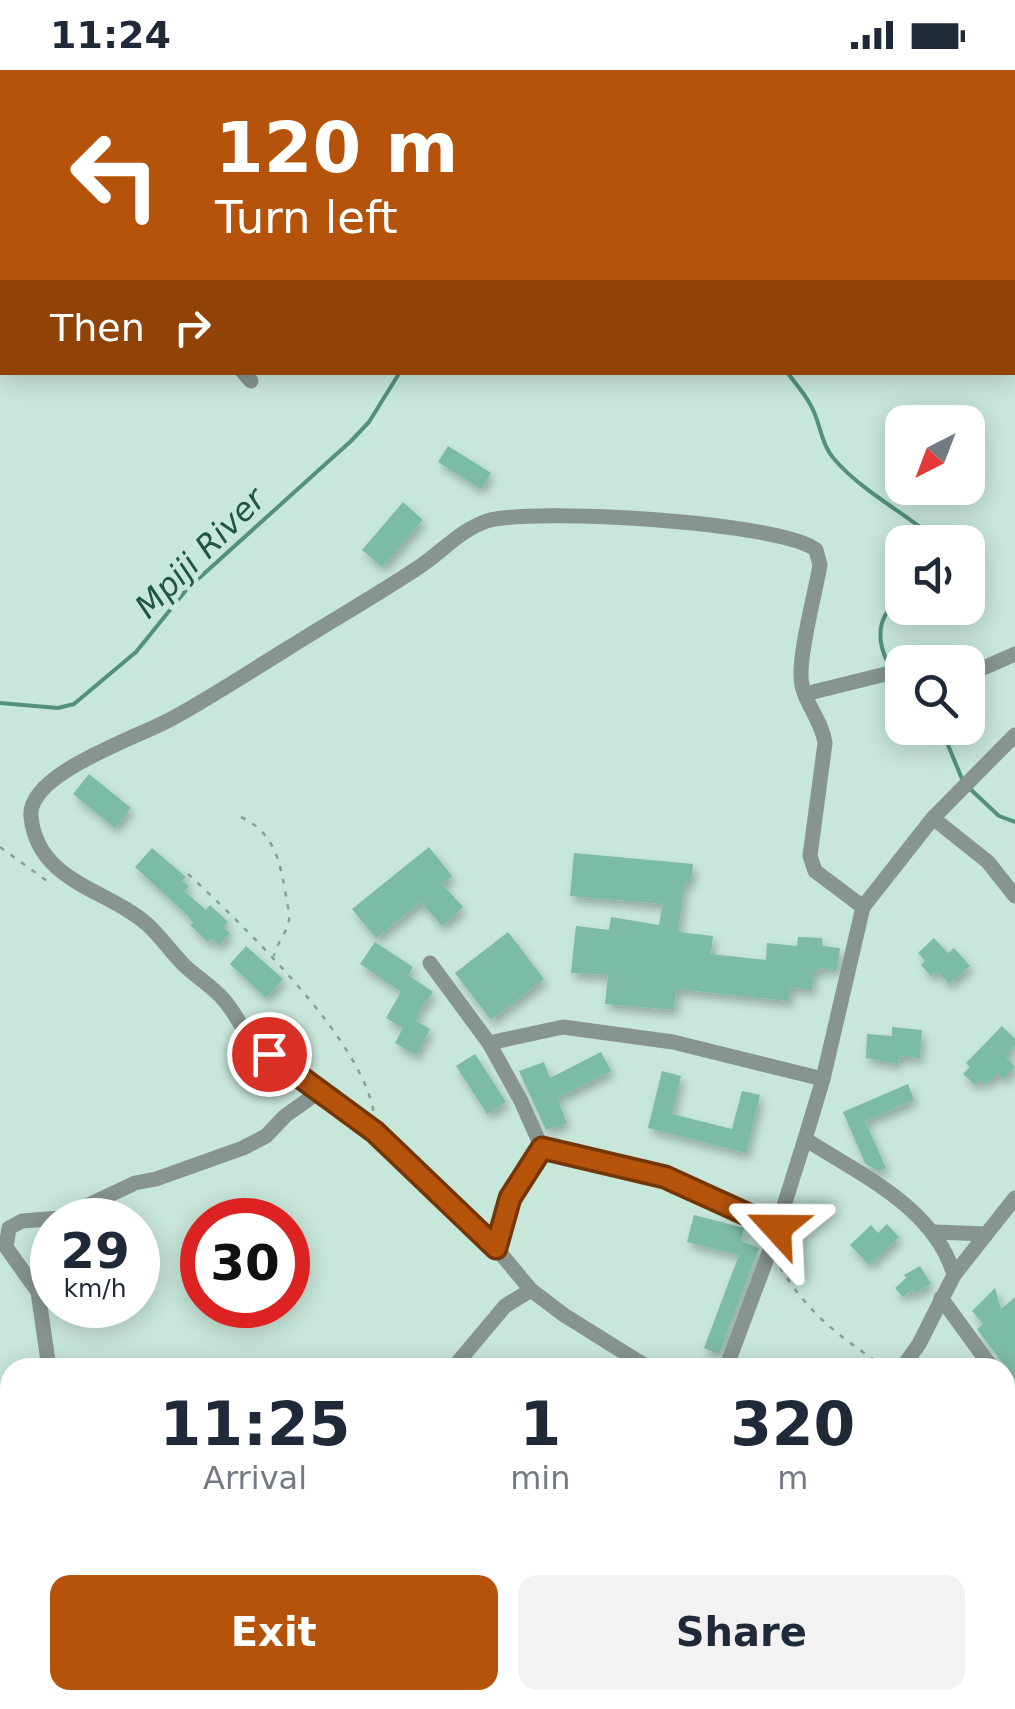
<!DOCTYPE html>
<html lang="en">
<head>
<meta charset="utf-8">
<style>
	body { margin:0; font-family:"DejaVu Sans",sans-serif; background:#f2f2f3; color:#1f2937; height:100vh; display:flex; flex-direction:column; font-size:38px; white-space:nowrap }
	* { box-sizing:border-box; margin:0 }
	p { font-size:32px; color:#747a83 }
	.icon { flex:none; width:55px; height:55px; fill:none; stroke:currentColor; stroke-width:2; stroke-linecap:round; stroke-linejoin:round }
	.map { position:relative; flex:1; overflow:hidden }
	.details { position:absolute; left:0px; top:1288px; width:1015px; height:352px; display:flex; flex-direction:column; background:#fff; border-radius:30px 30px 0 0; box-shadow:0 5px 25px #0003 }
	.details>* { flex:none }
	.banner { position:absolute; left:0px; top:0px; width:1015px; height:305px; box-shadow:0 5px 25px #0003; background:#b45309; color:#fff; overflow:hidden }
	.needle { width:65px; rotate:222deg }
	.controls { position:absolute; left:885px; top:335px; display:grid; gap:20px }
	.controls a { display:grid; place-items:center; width:100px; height:100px; border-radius:20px; background:#fff; box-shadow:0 5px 25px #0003; font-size:50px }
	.speed { position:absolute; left:30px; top:1128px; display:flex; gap:20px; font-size:50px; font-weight:700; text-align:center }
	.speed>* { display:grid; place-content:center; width:130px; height:130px; border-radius:50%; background:#fff; box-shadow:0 5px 25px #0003; line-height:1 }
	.speed small { font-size:25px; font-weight:400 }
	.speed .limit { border:15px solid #d22; background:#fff; color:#111 }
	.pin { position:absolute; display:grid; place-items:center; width:85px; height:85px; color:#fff; margin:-42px; border:5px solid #fff; border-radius:50%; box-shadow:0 2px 10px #0007 }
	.me { position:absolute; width:110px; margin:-55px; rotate:294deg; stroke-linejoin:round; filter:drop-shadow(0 0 8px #0008) }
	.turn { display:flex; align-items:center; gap:35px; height:210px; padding:0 50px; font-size:45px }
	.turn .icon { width:130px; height:130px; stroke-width:2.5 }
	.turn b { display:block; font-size:70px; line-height:85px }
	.then { display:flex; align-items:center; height:95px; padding:0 50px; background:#0003; gap:20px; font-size:38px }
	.eta { display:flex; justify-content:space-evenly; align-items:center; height:170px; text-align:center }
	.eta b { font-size:60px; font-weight:700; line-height:70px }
	.primary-button { display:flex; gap:20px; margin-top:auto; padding:20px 50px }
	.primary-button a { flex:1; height:115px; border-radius:20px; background:#b45309; color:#fff; font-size:40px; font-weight:700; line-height:115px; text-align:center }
	.primary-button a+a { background:#f2f2f3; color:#1f2937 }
	.status { display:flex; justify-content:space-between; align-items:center; height:70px; padding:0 50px; background:#fff; direction:ltr }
	.status svg { height:28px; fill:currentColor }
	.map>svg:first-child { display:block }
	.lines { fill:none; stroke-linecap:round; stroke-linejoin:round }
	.stream { stroke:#52917c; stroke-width:4 }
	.building { fill:#7bbba4; filter:url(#shadow) }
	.path { stroke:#879f96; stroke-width:2.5; stroke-dasharray:5 8; stroke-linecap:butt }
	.minor { stroke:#87948f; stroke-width:15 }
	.route-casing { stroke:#753606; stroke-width:25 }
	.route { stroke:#b45309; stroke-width:18 }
	.labels { text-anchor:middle; stroke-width:10; stroke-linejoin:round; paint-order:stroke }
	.water-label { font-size:32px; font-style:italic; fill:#205444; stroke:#c8e7db }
</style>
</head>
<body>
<div class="status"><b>11:24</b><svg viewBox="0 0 49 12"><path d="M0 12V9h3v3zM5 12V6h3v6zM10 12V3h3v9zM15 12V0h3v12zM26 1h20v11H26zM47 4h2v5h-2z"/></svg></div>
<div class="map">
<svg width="1015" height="1639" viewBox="0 0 1015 1639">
	<defs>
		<filter id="shadow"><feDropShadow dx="3.5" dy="6" stdDeviation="5" flood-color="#0004"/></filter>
	</defs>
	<rect width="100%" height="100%" fill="#c8e7db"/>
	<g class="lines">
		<g class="stream">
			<path d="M787,302C795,313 804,323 810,334C821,352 820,374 835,390C865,424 906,443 939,472"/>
			<path d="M890,597C876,572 875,545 902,529"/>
			<polyline points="0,633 58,638 74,634 136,582 187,519 351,371 369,352 400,302"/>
			<polyline points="941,658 962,709"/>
			<polyline points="968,717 999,746 1015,752"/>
		</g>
	</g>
	<g class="building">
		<polygon points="448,376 491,403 481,419 438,392"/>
		<polygon points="403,432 423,450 382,497 362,480"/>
		<polygon points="89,704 131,738 115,758 73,724"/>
		<polygon points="429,777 452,806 442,814 463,837 442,856 421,832 376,868 352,839"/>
		<polygon points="152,778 186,807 182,811 189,816 184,821 206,840 210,835 228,852 223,857 230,863 219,875 211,868 208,872 190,855 193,853 187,845 135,797"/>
		<polygon points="574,783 693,794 691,812 685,811 678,862 713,866 711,884 766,890 767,873 797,876 798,867 822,868 822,876 840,878 837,900 820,898 820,901 814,901 812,920 791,917 789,931 676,919 674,940 605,934 608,905 571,903 576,856 609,860 611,847 659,855 663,834 570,826"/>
		<polygon points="508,862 544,909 491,950 455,903"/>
		<polygon points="934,868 948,883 954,878 970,896 949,914 937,901 931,906 921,895 925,891 918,883"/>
		<polygon points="375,872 413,897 408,905 433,922 419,941 416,951 430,959 416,985 395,973 403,958 386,948 401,922 360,894"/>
		<polygon points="246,876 283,909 266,928 230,894"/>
		<polygon points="1002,956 1015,969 1015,975 1005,985 1015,997 1003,1009 997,1003 986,1014 981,1009 975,1015 963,1004 970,997 966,993"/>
		<polygon points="892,957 922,960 920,988 899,986 898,994 866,988 867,964 892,966"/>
		<polygon points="601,982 611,1001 557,1028 567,1053 546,1060 519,1001 544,992 550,1008"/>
		<polygon points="475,984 506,1032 487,1044 456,996"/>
		<polygon points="662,1001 681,1006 672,1044 732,1059 742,1021 760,1025 746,1083 648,1058"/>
		<polygon points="908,1014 914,1030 865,1051 886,1098 878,1101 865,1093 843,1042"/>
		<polygon points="694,1145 744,1158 741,1171 759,1178 719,1284 704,1278 739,1185 687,1172"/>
		<polygon points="887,1154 899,1167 869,1195 850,1175 871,1155 878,1163"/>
		<polygon points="920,1196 931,1214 915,1223 912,1219 903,1227 895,1218 906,1208 904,1205"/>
		<polygon points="995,1218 1001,1239 1015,1227 1015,1309 977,1259 983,1254 972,1241"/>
	</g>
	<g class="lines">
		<g class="path">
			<polyline points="957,0 958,2"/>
			<polyline points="907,2 910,0"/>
			<polyline points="1012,211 1015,207"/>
			<path d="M241,747C275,763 280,792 286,826C287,833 290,843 289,850C288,861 276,874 274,886"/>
			<polyline points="0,777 47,811 51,809"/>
			<path d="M188,804C242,854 365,972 374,1045"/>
			<path d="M780,1197C810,1246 839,1266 886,1298"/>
			<polyline points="0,1566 10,1579"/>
			<polyline points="46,1630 52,1639"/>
		</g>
		<g class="minor">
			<polyline points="59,2 62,0"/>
			<polyline points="142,2 142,0"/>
			<polyline points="0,59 2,57"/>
			<polyline points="0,147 2,150"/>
			<polyline points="0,234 2,234"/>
			<polyline points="243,302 251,311"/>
			<polyline points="968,599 981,599 1015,584"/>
			<polyline points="805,624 902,600"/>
			<polyline points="933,748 988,792 1015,826"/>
			<polyline points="430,893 489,973 521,1031 542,1078 510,1128 496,1178"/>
			<polyline points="489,973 563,957 673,972 823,1009"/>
			<path d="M805,1069C861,1105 935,1138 954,1205"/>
			<polyline points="542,1078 665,1107 777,1157"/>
			<polyline points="935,1162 986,1164"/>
			<polyline points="941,1228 992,1298"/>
			<polyline points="49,1298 38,1222 6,1177 9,1158 22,1151 61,1148 135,1113 156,1109 243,1078 266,1066 285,1046 320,1021"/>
			<polyline points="453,1298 505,1236 531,1220"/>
			<path d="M649,1298L564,1245L531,1220L496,1178L375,1062L269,984L259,987C248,969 238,946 224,930C212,916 196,907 184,895C171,882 161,867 148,855C108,819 38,813 31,747C26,703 140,667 173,648C213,626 251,601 290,577C333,550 377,525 419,497C442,482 460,460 487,451C532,437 782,452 816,480L820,495C815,524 800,579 801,606C801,630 822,649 825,673L810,786L815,801L863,837"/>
			<polyline points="726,1298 770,1180 805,1069 823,1009 863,837 933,748 1015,665"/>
			<polyline points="902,1298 919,1274 954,1205 1015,1128"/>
			<polyline points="1005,1621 1015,1630"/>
			<polyline points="496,1630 507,1639"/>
			<polyline points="609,1639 613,1630"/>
		</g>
	</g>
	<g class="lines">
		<g class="route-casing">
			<polyline id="route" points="269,984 375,1062 496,1178 510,1128 542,1078 665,1107 777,1158"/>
		</g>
		<use href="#route" class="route"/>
	</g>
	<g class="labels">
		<g class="water-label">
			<text transform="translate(200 483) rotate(-45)" y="11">Mpiji River</text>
		</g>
	</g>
</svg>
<div class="controls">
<a><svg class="needle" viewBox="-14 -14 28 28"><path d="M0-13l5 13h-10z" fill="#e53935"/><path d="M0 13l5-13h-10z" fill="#747a83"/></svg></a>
<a><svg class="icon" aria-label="sound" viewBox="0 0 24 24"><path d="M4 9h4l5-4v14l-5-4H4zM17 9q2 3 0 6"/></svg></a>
<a><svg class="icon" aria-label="search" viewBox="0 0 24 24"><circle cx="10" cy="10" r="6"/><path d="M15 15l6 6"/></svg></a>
</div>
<div class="speed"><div>29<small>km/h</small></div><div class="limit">30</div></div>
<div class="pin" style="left:269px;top:984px;background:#d93025"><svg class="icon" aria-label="arrive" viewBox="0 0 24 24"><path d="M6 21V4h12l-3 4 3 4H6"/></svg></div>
<svg class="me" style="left:777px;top:1158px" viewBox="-20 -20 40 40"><path d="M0-17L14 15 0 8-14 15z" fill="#b45309" stroke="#fff" stroke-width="4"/></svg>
<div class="banner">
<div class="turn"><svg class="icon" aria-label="left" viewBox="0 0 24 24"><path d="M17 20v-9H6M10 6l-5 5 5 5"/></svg><div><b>120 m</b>Turn left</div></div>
<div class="then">Then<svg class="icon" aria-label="right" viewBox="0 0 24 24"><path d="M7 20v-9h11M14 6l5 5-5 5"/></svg></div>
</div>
<section class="details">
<div class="eta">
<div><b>11:25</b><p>Arrival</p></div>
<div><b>1</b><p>min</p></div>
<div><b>320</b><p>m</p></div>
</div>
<div class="primary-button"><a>Exit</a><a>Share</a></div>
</section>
</div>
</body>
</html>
